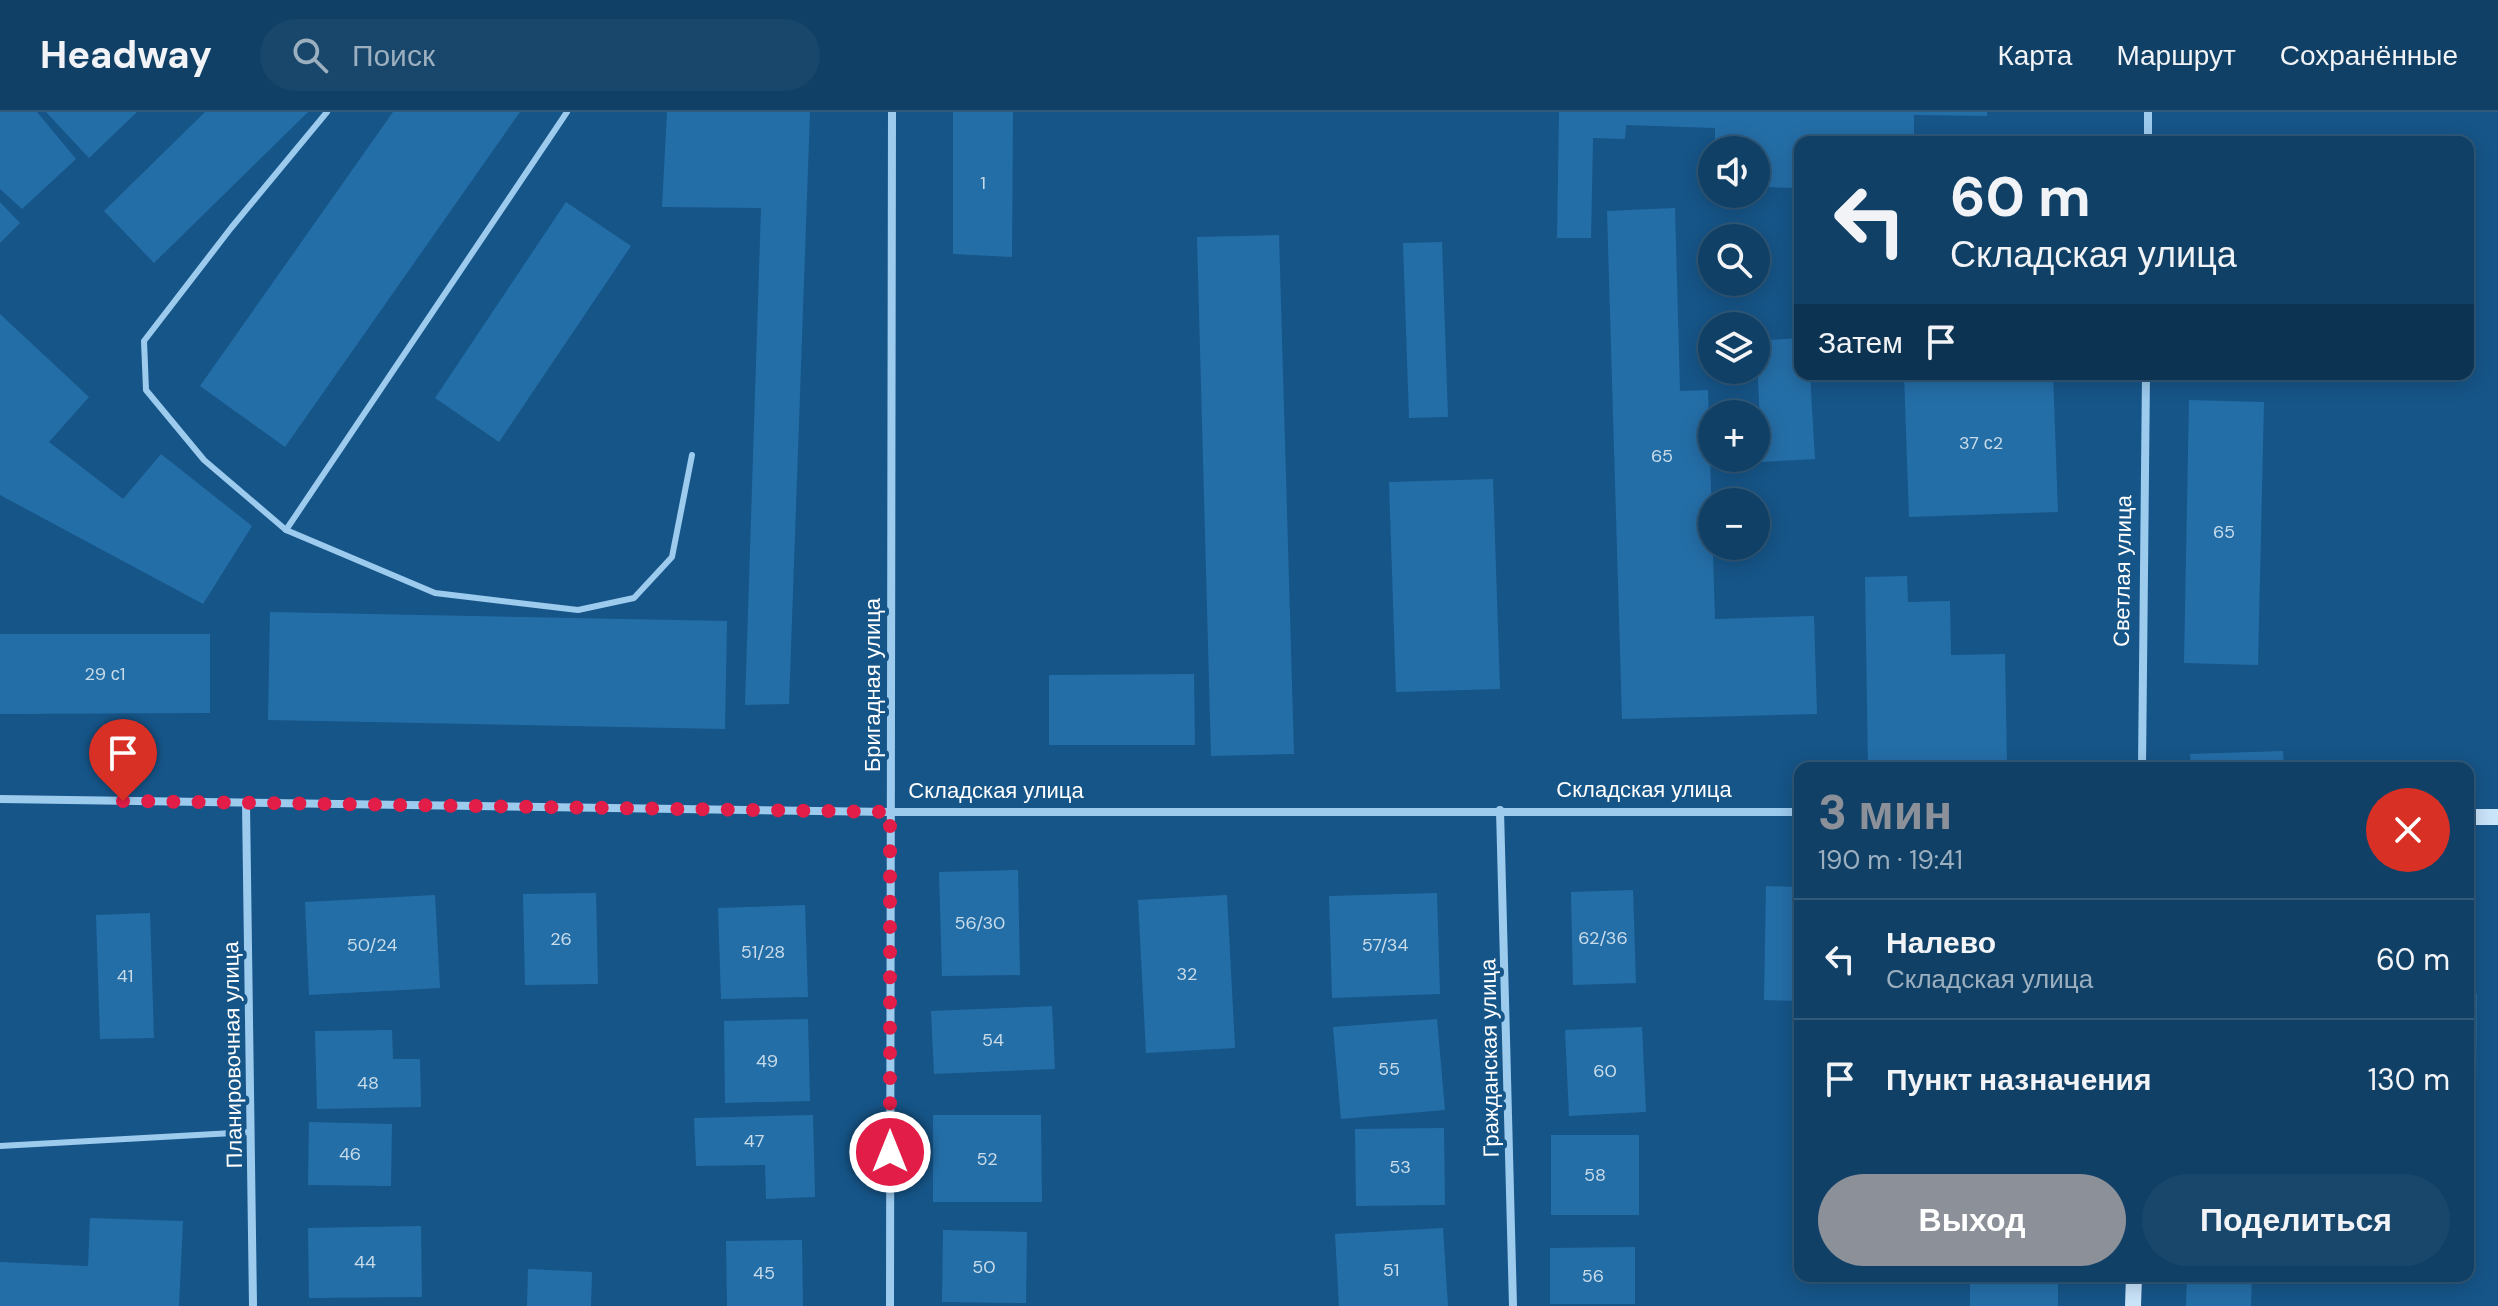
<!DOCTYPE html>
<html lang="ru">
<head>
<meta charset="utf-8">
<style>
	body { margin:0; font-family:"DM Sans",sans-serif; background:#19476c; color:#f1f3f6; height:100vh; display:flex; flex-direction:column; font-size:30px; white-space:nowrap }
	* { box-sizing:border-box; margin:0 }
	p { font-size:26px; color:#9cafbf }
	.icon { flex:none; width:44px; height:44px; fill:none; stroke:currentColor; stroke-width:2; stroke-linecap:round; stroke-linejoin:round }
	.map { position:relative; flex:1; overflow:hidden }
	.side { position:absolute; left:1794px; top:650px; width:680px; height:520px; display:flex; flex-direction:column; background:#104066; border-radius:16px; box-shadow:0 4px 20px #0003,0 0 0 2px #30597a }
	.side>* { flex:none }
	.top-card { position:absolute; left:1794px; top:24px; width:680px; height:244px; border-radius:16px; box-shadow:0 4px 20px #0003,0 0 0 2px #30597a; background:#104066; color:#f1f3f6; overflow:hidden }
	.tools { position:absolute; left:1698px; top:24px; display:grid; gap:16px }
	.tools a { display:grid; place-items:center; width:72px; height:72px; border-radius:50%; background:#104066; box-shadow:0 4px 20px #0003,0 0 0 2px #30597a; font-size:40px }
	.pin { position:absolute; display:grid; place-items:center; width:68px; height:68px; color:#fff; margin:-82px -34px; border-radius:50% 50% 50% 0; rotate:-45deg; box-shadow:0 0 8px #0007 }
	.pin .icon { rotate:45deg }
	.me { position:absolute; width:88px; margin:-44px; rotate:0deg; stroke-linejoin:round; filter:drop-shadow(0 0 6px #0008) }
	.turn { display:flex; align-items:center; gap:28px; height:168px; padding:0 24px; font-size:36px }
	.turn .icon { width:104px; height:104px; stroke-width:2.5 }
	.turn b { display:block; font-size:56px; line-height:68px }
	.then { display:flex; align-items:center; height:76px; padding:0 24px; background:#0003; gap:16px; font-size:30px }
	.round { display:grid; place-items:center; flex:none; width:84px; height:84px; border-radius:42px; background:#19476c }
	.summary { display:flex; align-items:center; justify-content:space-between; height:136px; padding:0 24px }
	h1 { font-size:48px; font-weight:800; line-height:60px; color:#8c9099 }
	.primary-button { display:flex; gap:16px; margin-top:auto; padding:16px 24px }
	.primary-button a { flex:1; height:92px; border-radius:48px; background:#8c9099; color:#fff; font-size:32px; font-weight:800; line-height:92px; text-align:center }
	.primary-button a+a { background:#19476c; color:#f1f3f6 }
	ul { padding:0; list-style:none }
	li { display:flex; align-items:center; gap:24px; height:120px; padding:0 24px; border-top:2px solid #30597a }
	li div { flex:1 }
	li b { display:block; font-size:30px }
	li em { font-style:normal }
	header { display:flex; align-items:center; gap:48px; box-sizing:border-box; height:112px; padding:0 40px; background:#104066; border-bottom:2px solid #30597a }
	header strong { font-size:38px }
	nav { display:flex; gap:44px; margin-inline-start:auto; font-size:28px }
	.search { width:560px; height:72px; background:#19476c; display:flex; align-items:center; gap:20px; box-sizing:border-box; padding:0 28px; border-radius:44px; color:#9cafbf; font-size:30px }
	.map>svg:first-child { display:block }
	.building { fill:#246ea7 }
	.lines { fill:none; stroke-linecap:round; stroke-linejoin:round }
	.lane { stroke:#9dcbee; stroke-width:6 }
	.street { stroke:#9dcbee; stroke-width:8 }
	.secondary { stroke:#cae4fa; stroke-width:16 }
	.route { stroke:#e11d48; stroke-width:14; stroke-dasharray:0 25.2 }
	.labels { text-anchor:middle; stroke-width:8; stroke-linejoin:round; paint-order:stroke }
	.number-label { font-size:18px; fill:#c8dbe9 }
	.street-label { font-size:22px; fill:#fff; stroke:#165588 }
</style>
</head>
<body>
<header>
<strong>Headway</strong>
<div class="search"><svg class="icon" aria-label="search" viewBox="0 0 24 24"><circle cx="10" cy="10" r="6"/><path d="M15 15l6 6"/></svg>Поиск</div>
<nav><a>Карта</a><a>Маршрут</a><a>Сохранённые</a></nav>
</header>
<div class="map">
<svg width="2498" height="1194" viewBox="0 0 2498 1194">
	<rect width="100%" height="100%" fill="#165588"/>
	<g class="building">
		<polygon points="0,0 37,0 76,47 22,97 0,77"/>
		<polygon points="46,0 137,0 89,46"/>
		<polygon points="205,0 308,0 154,151 104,99"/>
		<polygon points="393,0 520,0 285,335 200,274"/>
		<polygon points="667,0 810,0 789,592 745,593 761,96 662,95"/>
		<polygon points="953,0 1013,0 1012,145 953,142"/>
		<polygon points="1559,0 1987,0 1987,4 1914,3 1914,29 1830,27 1830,30 1800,30 1800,76 1756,75 1756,38 1715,38 1715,16 1626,13 1625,27 1593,26 1591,126 1557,126"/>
		<polygon points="0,90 20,111 0,131"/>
		<polygon points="566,90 631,134 499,330 435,286"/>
		<polygon points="1675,96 1680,279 1708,278 1715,507 1814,504 1817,602 1622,607 1607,99"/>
		<polygon points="1279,123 1294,642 1211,644 1197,125"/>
		<polygon points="1442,130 1448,305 1409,306 1403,131"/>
		<polygon points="0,202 89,285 49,330 123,387 161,342 252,414 203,492 0,383"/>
		<polygon points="1800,226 1800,262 1810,262 1815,347 1762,350 1756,229"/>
		<polygon points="1904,262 2053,262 2058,400 1909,405"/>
		<polygon points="2189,288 2264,290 2258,553 2184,551"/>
		<polygon points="1493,367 1500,577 1396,580 1389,370"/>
		<polygon points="1907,464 1908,490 1950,489 1951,543 2005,542 2007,653 1868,654 1865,465"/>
		<polygon points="270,500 727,509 725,617 268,608"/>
		<polygon points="0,522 210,522 210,601 0,602"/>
		<polygon points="1194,562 1195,633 1049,633 1049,563"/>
		<polygon points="2283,639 2284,656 2191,656 2190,642"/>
		<polygon points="1018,758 1020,863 942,864 939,760"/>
		<polygon points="1766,774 1800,775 1800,889 1764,888"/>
		<polygon points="1633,778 1636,871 1573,873 1571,780"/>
		<polygon points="596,781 598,872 525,873 523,782"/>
		<polygon points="1437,781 1440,882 1332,886 1329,784"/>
		<polygon points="435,783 440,876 309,883 305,790"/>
		<polygon points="1227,783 1235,936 1146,941 1138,788"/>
		<polygon points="805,793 808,885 721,887 718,796"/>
		<polygon points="150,801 154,926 100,927 96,803"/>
		<polygon points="2468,882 2477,882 2476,973 2468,973"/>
		<polygon points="1052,894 1055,957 934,962 931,899"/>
		<polygon points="808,907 810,989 725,991 724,909"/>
		<polygon points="1437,907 1445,998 1341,1007 1333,915"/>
		<polygon points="1642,915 1646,1000 1569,1004 1565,918"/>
		<polygon points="392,918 393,947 420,947 421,995 317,997 315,919"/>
		<polygon points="813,1003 815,1085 766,1087 765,1053 696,1054 694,1006"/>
		<polygon points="933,1003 1041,1003 1042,1090 933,1090"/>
		<polygon points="309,1010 392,1012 391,1074 308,1073"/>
		<polygon points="1444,1016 1445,1093 1356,1094 1355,1017"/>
		<rect x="1551" y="1023" width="88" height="80"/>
		<polygon points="90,1106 183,1109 179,1194 0,1194 0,1150 88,1154"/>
		<polygon points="421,1114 422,1185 309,1186 308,1116"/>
		<polygon points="1443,1116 1448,1194 1339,1194 1335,1122"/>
		<polygon points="943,1118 1027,1120 1026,1191 942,1190"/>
		<polygon points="802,1128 803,1194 727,1194 726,1129"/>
		<polygon points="1635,1135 1635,1192 1550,1192 1550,1136"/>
		<polygon points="528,1157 592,1160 591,1194 527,1194"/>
		<rect x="1970" y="1164" width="88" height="30"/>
		<polygon points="2187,1164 2252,1164 2251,1194 2186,1194"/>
	</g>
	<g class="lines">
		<g class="lane">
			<polyline points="327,0 231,116 144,229 146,278 204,348 286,418 435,481 578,498 634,486 672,445 692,343"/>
			<polyline points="286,418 567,0"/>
			<polyline points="0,1034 251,1020"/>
		</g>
		<g class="street">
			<polyline points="2148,30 2148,1"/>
			<polyline points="2142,656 2146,262"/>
			<polyline points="0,687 890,700 1800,700"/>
			<polyline points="246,692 253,1194"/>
			<polyline points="1500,698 1513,1194"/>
			<polyline points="890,1194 892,0"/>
		</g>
		<g class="secondary">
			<polyline points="2468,705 2498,705"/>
			<polyline points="2133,1194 2134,1164"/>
		</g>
	</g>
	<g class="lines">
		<polyline class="route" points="123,689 890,700 890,1040"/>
	</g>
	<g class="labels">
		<g class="number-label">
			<text x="983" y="77">1</text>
			<text x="1981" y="337">37 с2</text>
			<text x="1662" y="350">65</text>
			<text x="2224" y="426">65</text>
			<text x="105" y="568">29 с1</text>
			<text x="980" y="817">56/30</text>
			<text x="1603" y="832">62/36</text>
			<text x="561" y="833">26</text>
			<text x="372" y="839">50/24</text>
			<text x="1385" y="839">57/34</text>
			<text x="763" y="846">51/28</text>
			<text x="1187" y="868">32</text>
			<text x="125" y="870">41</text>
			<text x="993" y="934">54</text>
			<text x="767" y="955">49</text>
			<text x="1389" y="963">55</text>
			<text x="1605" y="965">60</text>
			<text x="368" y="977">48</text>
			<text x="754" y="1035">47</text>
			<text x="350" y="1048">46</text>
			<text x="987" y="1053">52</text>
			<text x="1400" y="1061">53</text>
			<text x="1595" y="1069">58</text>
			<text x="365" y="1156">44</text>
			<text x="984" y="1161">50</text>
			<text x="1391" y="1164">51</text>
			<text x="764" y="1167">45</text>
			<text x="1593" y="1170">56</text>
		</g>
		<g class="street-label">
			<text transform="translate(2122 459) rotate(-89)" y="8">Светлая улица</text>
			<text transform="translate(872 573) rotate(-90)" y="8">Бригадная улица</text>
			<text x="1644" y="685">Складская улица</text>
			<text x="996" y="686">Складская улица</text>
			<text transform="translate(232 943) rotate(-91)" y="8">Планировочная улица</text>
			<text transform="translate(1489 946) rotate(-91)" y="8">Гражданская улица</text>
		</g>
	</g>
</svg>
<div class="tools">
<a><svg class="icon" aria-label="sound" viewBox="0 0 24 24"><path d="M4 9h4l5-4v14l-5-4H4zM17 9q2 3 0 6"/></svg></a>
<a><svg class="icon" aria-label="search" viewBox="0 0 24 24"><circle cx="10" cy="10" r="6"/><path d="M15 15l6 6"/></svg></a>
<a><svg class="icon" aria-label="layers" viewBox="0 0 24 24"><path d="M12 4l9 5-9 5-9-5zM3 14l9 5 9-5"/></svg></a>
<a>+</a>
<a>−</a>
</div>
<div class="pin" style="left:123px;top:689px;background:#d93025"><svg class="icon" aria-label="arrive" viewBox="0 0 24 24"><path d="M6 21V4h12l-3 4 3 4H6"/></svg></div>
<svg class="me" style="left:890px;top:1040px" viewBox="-20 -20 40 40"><circle r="17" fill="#e11d48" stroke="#fff" stroke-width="3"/><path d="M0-11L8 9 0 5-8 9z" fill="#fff"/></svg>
<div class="top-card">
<div class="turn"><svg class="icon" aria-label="left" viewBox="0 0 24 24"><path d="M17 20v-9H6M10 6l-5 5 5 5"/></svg><div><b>60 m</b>Складская улица</div></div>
<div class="then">Затем<svg class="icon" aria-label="arrive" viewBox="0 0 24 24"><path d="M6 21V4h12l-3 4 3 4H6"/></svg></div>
</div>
<section class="side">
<div class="summary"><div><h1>3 мин</h1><p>190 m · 19:41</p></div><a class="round" style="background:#d93025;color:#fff"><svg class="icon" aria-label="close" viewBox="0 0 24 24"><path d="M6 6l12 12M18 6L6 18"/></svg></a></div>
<ul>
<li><svg class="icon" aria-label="left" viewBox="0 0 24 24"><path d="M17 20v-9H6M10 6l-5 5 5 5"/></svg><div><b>Налево</b><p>Складская улица</p></div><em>60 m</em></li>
<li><svg class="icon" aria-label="arrive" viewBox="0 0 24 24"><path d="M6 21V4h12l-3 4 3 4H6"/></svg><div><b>Пункт назначения</b></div><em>130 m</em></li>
</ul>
<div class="primary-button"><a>Выход</a><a>Поделиться</a></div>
</section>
</div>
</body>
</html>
